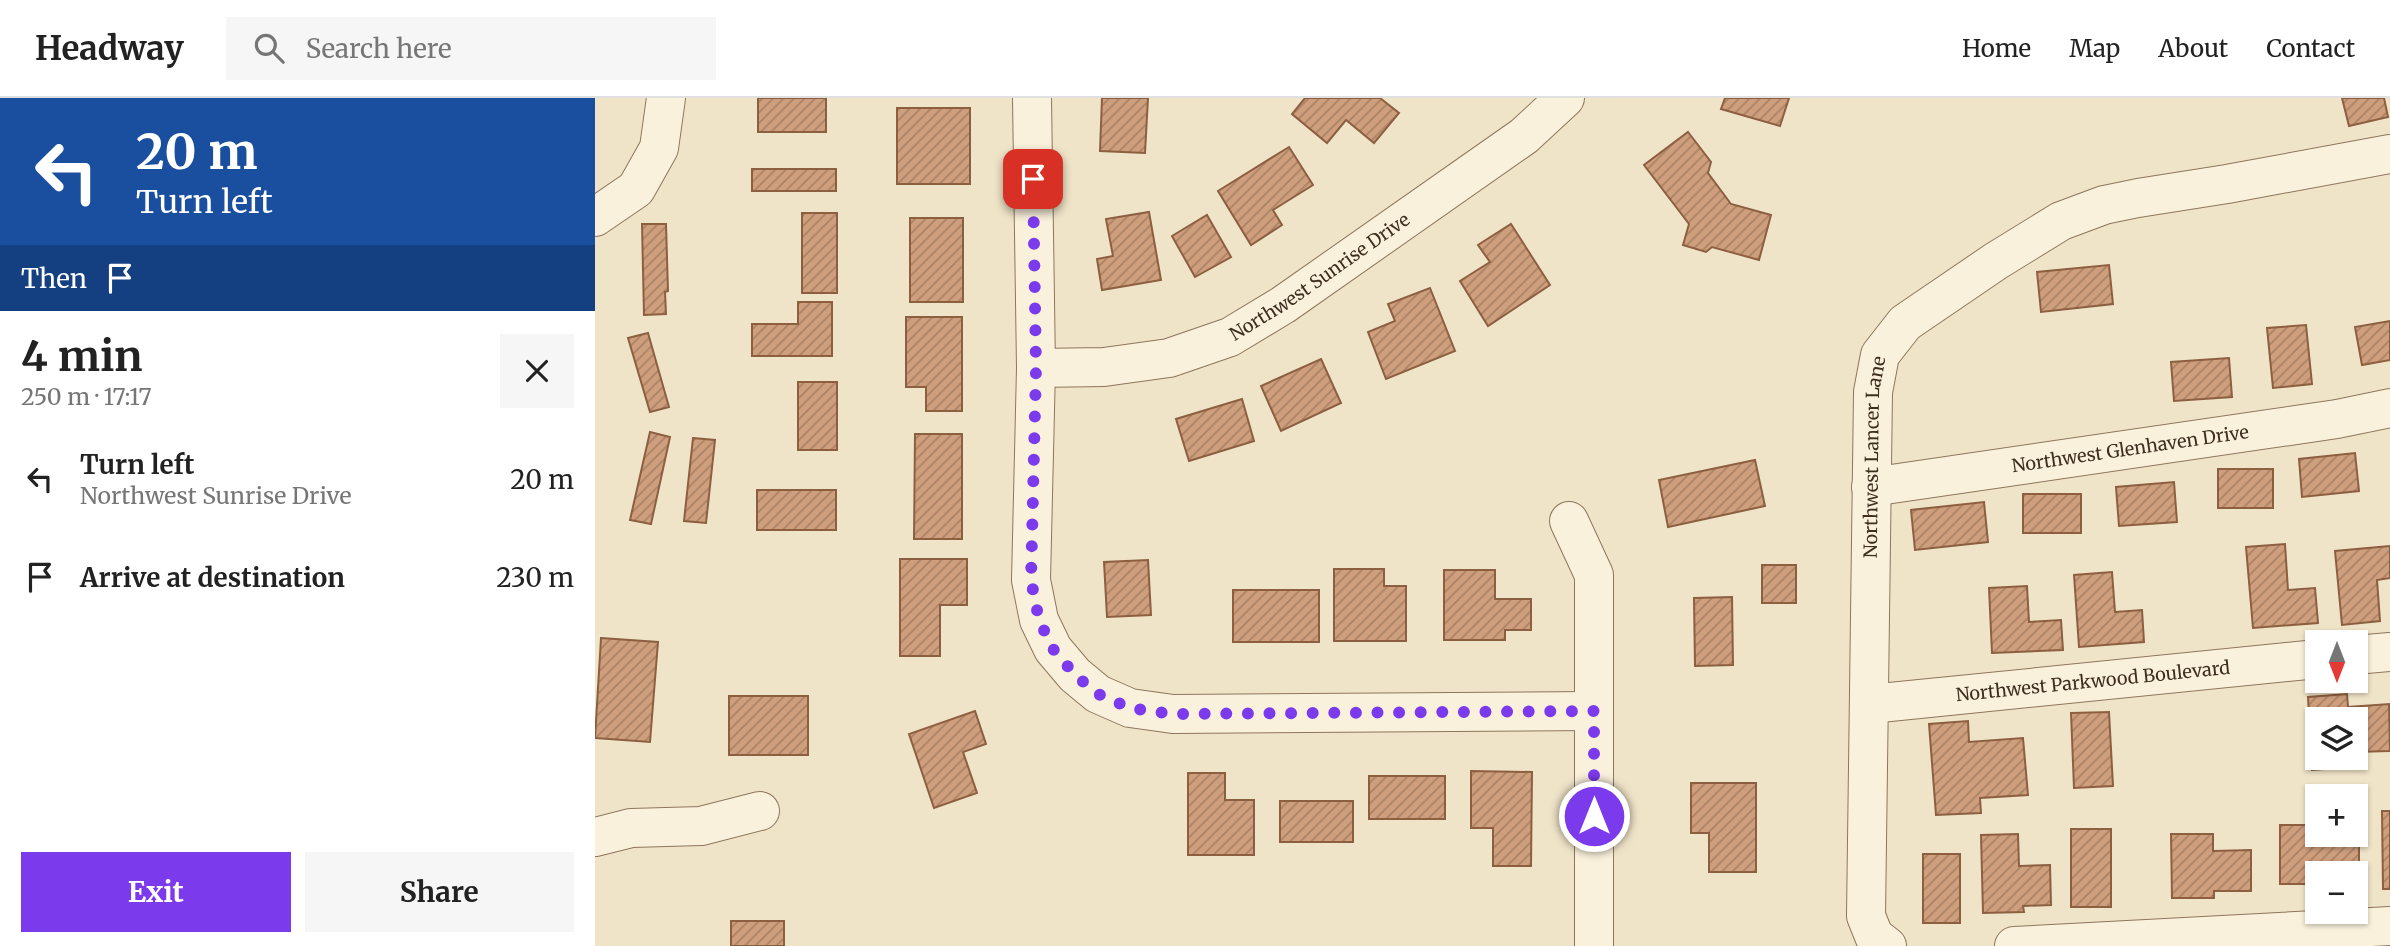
<!DOCTYPE html>
<html lang="en">
<head>
<meta charset="utf-8">
<style>
	body { margin:0; font-family:Merriweather,serif; background:#f6f6f6; color:#222; height:100vh; display:flex; flex-direction:column; font-size:26px; white-space:nowrap }
	* { box-sizing:border-box; margin:0 }
	p { font-size:23px; color:#767676 }
	.icon { flex:none; width:38px; height:38px; fill:none; stroke:currentColor; stroke-width:2; stroke-linecap:round; stroke-linejoin:round }
	.map { position:relative; flex:1; overflow:hidden }
	.panel { display:flex; flex-direction:column; background:#fff; width:595px }
	.panel>* { flex:none }
	.banner { background:#1a4fa0; color:#fff; overflow:hidden }
	.needle { width:46px; rotate:180deg }
	.fabs { position:absolute; left:1710px; top:532px; display:grid; gap:14px }
	.fabs a { display:grid; place-items:center; width:63px; height:63px; border-radius:0px; background:#fff; box-shadow:0 2px 5px #0004; font-size:35px }
	.pin { position:absolute; display:grid; place-items:center; width:60px; height:60px; color:#fff; margin:-30px; border-radius:14px; box-shadow:0 4px 10px #0006 }
	.me { position:absolute; width:77px; margin:-38px; rotate:0deg; stroke-linejoin:round; filter:drop-shadow(0 0 5px #0008) }
	.turn { display:flex; align-items:center; gap:24px; height:147px; padding:0 21px; font-size:32px }
	.turn .icon { width:91px; height:91px; stroke-width:2.5 }
	.turn b { display:block; font-size:49px; line-height:60px }
	.then { display:flex; align-items:center; height:66px; padding:0 21px; background:#0003; gap:14px; font-size:26px }
	.round { display:grid; place-items:center; flex:none; width:74px; height:74px; border-radius:0px; background:#f6f6f6 }
	.headline { display:flex; align-items:center; justify-content:space-between; height:119px; padding:0 21px }
	h1 { font-size:42px; font-weight:700; line-height:52px }
	.cta { display:flex; gap:14px; margin-top:auto; padding:14px 21px }
	.cta a { flex:1; height:80px; border-radius:0px; background:#7c3aed; color:#fff; font-size:28px; font-weight:700; line-height:80px; text-align:center }
	.cta a+a { background:#f6f6f6; color:#222 }
	ul { padding:0; list-style:none }
	li { display:flex; align-items:center; gap:21px; height:98px; padding:0 21px }
	li div { flex:1 }
	li b { display:block; font-size:26px }
	li em { font-style:normal }
	header { display:flex; align-items:center; gap:42px; box-sizing:border-box; height:98px; padding:0 35px; background:#fff; border-bottom:2px solid #e0e0e0 }
	header strong { font-size:33px }
	nav { display:flex; gap:38px; margin-inline-start:auto; font-size:24px }
	.search { width:490px; height:63px; background:#f6f6f6; display:flex; align-items:center; gap:18px; box-sizing:border-box; padding:0 24px; border-radius:0px; color:#767676; font-size:26px }
	main { display:flex; flex:1; min-height:0 }
	.map>svg:first-child { display:block }
	.building { fill:url(#building-hatch); stroke:#8d5f41; stroke-width:2 }
	.lines { fill:none; stroke-linecap:round; stroke-linejoin:round }
	.minor-casing { stroke:#8d765c; stroke-width:40 }
	.minor { stroke:#faf1dc; stroke-width:38 }
	.route { stroke:#7c3aed; stroke-width:12; stroke-dasharray:0 21.6 }
	.labels { text-anchor:middle; stroke-width:5; stroke-linejoin:round; paint-order:stroke }
	.street-label { font-size:18px; fill:#3d2e20; stroke:#f7eed8 }
</style>
</head>
<body>
<header>
<strong>Headway</strong>
<div class="search"><svg class="icon" aria-label="search" viewBox="0 0 24 24"><circle cx="10" cy="10" r="6"/><path d="M15 15l6 6"/></svg>Search here</div>
<nav><a>Home</a><a>Map</a><a>About</a><a>Contact</a></nav>
</header>
<main>
<section class="panel">
<div class="banner">
<div class="turn"><svg class="icon" aria-label="left" viewBox="0 0 24 24"><path d="M17 20v-9H6M10 6l-5 5 5 5"/></svg><div><b>20 m</b>Turn left</div></div>
<div class="then">Then<svg class="icon" aria-label="arrive" viewBox="0 0 24 24"><path d="M6 21V4h12l-3 4 3 4H6"/></svg></div>
</div>
<div class="headline"><div><h1>4 min</h1><p>250 m · 17:17</p></div><a class="round"><svg class="icon" aria-label="close" viewBox="0 0 24 24"><path d="M6 6l12 12M18 6L6 18"/></svg></a></div>
<ul>
<li><svg class="icon" aria-label="left" viewBox="0 0 24 24"><path d="M17 20v-9H6M10 6l-5 5 5 5"/></svg><div><b>Turn left</b><p>Northwest Sunrise Drive</p></div><em>20 m</em></li>
<li><svg class="icon" aria-label="arrive" viewBox="0 0 24 24"><path d="M6 21V4h12l-3 4 3 4H6"/></svg><div><b>Arrive at destination</b></div><em>230 m</em></li>
</ul>
<div class="cta"><a>Exit</a><a>Share</a></div>
</section>
<div class="map">
<svg width="1795" height="848" viewBox="0 0 1795 848">
	<defs>
		<pattern id="building-hatch" width="6" height="6" patternUnits="userSpaceOnUse" patternTransform="scale(1.75)"><rect width="6" height="6" fill="#cf9f7d"/><path d="M-1 1l2-2M0 6l6-6M5 7l2-2" fill="none" stroke="#a98266"/></pattern>
	</defs>
	<rect width="100%" height="100%" fill="#f0e4c8"/>
	<g class="building">
		<rect x="163" y="0" width="68" height="34"/>
		<polygon points="507,0 553,0 550,55 505,53"/>
		<polygon points="710,0 785,0 804,15 779,45 751,22 732,45 697,16"/>
		<polygon points="1130,0 1194,0 1185,28 1126,11"/>
		<polygon points="1747,0 1789,0 1793,19 1754,28"/>
		<rect x="302" y="10" width="73" height="76"/>
		<polygon points="1093,34 1116,64 1113,75 1136,106 1176,117 1164,162 1117,149 1111,154 1088,147 1094,126 1049,67"/>
		<polygon points="694,49 718,87 678,112 687,127 656,147 623,93"/>
		<rect x="157" y="71" width="84" height="22"/>
		<polygon points="554,114 566,182 507,192 502,161 518,158 511,121"/>
		<rect x="207" y="115" width="35" height="80"/>
		<polygon points="612,117 636,159 600,179 577,138"/>
		<rect x="315" y="120" width="53" height="84"/>
		<polygon points="47,126 71,126 73,193 70,194 71,216 49,217"/>
		<polygon points="916,126 955,187 893,228 865,183 895,164 883,147"/>
		<polygon points="1514,167 1518,206 1446,214 1442,174"/>
		<polygon points="835,190 860,253 791,281 773,234 800,223 793,206"/>
		<polygon points="203,204 237,204 237,258 157,258 157,226 203,226"/>
		<polygon points="311,219 367,219 367,313 331,313 331,289 311,289"/>
		<polygon points="1795,223 1795,262 1767,267 1760,229"/>
		<polygon points="1711,227 1717,286 1678,290 1672,230"/>
		<polygon points="53,235 74,309 55,314 33,240"/>
		<polygon points="1634,260 1637,299 1579,303 1576,264"/>
		<polygon points="726,261 746,305 686,333 666,288"/>
		<rect x="203" y="284" width="39" height="68"/>
		<polygon points="647,301 659,343 594,363 581,321"/>
		<polygon points="55,334 75,339 56,426 35,422"/>
		<polygon points="320,336 367,336 367,441 319,441"/>
		<polygon points="98,340 120,342 111,425 89,423"/>
		<polygon points="1760,355 1764,393 1707,399 1704,361"/>
		<polygon points="1160,362 1170,408 1073,429 1064,382"/>
		<rect x="1623" y="371" width="55" height="39"/>
		<polygon points="1579,384 1582,424 1524,428 1521,389"/>
		<rect x="162" y="392" width="79" height="40"/>
		<rect x="1428" y="396" width="58" height="39"/>
		<polygon points="1389,404 1393,444 1320,452 1316,412"/>
		<polygon points="1690,446 1693,492 1720,490 1723,525 1658,530 1651,449"/>
		<polygon points="1795,448 1795,480 1782,482 1785,523 1747,527 1740,453"/>
		<polygon points="305,461 372,461 372,507 345,507 345,558 305,558"/>
		<polygon points="553,462 556,517 512,519 509,464"/>
		<rect x="1167" y="467" width="34" height="38"/>
		<polygon points="739,471 789,471 789,488 811,488 811,543 739,543"/>
		<polygon points="849,472 900,472 900,501 936,501 936,532 910,532 910,542 849,542"/>
		<polygon points="1517,474 1520,514 1547,512 1549,544 1484,549 1479,477"/>
		<polygon points="1432,488 1434,524 1466,522 1468,552 1397,555 1394,490"/>
		<rect x="638" y="492" width="86" height="52"/>
		<polygon points="1137,499 1138,567 1100,568 1099,500"/>
		<polygon points="6,540 63,544 55,644 0,640"/>
		<polygon points="1752,596 1753,609 1794,606 1795,653 1760,654 1760,621 1722,621 1722,660 1755,660 1756,669 1717,672 1713,599"/>
		<rect x="134" y="598" width="79" height="59"/>
		<polygon points="380,613 391,646 368,654 382,695 339,710 314,636"/>
		<polygon points="1514,614 1518,688 1479,690 1476,615"/>
		<polygon points="1373,623 1374,644 1428,640 1433,697 1385,700 1386,715 1341,717 1334,626"/>
		<polygon points="876,673 937,674 936,768 898,768 898,730 876,730"/>
		<polygon points="593,675 630,675 630,702 659,702 659,757 593,757"/>
		<rect x="774" y="678" width="76" height="43"/>
		<polygon points="1096,685 1161,685 1161,774 1114,774 1114,735 1096,735"/>
		<rect x="685" y="703" width="73" height="41"/>
		<polygon points="1787,713 1795,713 1795,791 1788,791"/>
		<polygon points="1685,727 1722,727 1722,737 1760,737 1760,727 1764,727 1764,786 1760,786 1760,775 1722,775 1722,786 1685,786"/>
		<rect x="1476" y="731" width="40" height="78"/>
		<polygon points="1423,736 1424,768 1455,767 1456,807 1428,808 1429,814 1388,815 1386,737"/>
		<polygon points="1576,736 1618,736 1618,753 1656,752 1656,793 1619,793 1619,800 1577,800"/>
		<rect x="1328" y="756" width="37" height="69"/>
		<rect x="136" y="823" width="53" height="25"/>
	</g>
	<g class="lines">
		<g class="minor-casing">
			<g id="minor">
				<path id="s1" d="M437,0L441,270L509,269L574,260L635,239L688,207L929,38L970,0"/>
				<polyline points="0,119 41,91 64,50 71,0"/>
				<polyline points="441,270 436,482 444,522 458,551 480,577 503,596 535,610 578,616 999,613"/>
				<path id="s2" d="M1276,389L1742,321L1795,310"/>
				<polyline points="974,423 999,477 999,848"/>
				<polyline points="1760,557 1795,554"/>
				<path id="s3" d="M1275,606L1722,561"/>
				<polyline points="0,739 36,730 106,728 165,713"/>
				<path id="s4" d="M1292,848L1279,838L1271,818L1278,294L1285,257L1310,225L1401,163L1466,123L1509,107L1543,100L1632,86L1795,56"/>
				<polyline points="1419,848 1795,828"/>
			</g>
		</g>
		<use href="#minor" class="minor"/>
	</g>
	<g class="lines">
		<polyline class="route" points="438,81 441,270 436,482 444,522 458,551 480,577 503,596 535,610 578,616 999,613 999,718"/>
	</g>
	<g class="labels">
		<g class="street-label">
			<text dy="6" stroke="none"><textPath href="#s1" startOffset="576">Northwest Sunrise Drive</textPath></text>
			<text dy="6" stroke="none"><textPath href="#s2" startOffset="262">Northwest Glenhaven Drive</textPath></text>
			<text dy="6" stroke="none"><textPath href="#s4" startOffset="497">Northwest Lancer Lane</textPath></text>
			<text dy="6" stroke="none"><textPath href="#s3" startOffset="224">Northwest Parkwood Boulevard</textPath></text>
		</g>
	</g>
</svg>
<div class="fabs">
<a><svg class="needle" viewBox="-14 -14 28 28"><path d="M0-13l5 13h-10z" fill="#e53935"/><path d="M0 13l5-13h-10z" fill="#767676"/></svg></a>
<a><svg class="icon" aria-label="layers" viewBox="0 0 24 24"><path d="M12 4l9 5-9 5-9-5zM3 14l9 5 9-5"/></svg></a>
<a>+</a>
<a>−</a>
</div>
<div class="pin" style="left:438px;top:81px;background:#d93025"><svg class="icon" aria-label="arrive" viewBox="0 0 24 24"><path d="M6 21V4h12l-3 4 3 4H6"/></svg></div>
<svg class="me" style="left:999px;top:718px" viewBox="-20 -20 40 40"><circle r="17" fill="#7c3aed" stroke="#fff" stroke-width="3"/><path d="M0-11L8 9 0 5-8 9z" fill="#fff"/></svg>
</div>
</main>
</body>
</html>
